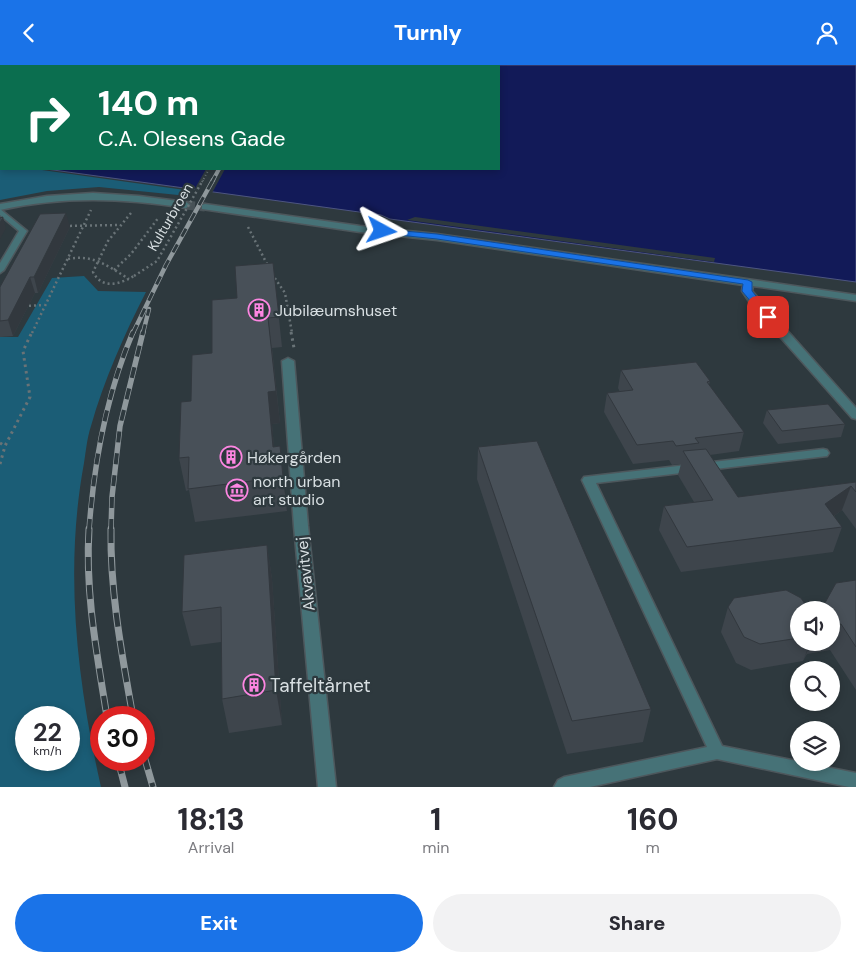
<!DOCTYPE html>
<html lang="en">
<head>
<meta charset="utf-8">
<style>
	body { margin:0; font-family:"DM Sans",sans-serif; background:#f2f2f3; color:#2b2b33; height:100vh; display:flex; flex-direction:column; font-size:19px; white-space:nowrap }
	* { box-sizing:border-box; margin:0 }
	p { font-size:16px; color:#7c7c81 }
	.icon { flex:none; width:28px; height:28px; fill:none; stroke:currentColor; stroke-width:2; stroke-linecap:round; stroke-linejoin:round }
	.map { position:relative; height:722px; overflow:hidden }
	.side { display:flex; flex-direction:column; background:#fff; flex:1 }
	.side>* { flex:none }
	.guide { position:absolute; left:0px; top:0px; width:500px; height:105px; box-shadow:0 2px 8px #0003; background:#0b6e4f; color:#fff; overflow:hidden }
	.fabs { position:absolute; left:790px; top:536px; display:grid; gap:10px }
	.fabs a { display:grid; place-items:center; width:50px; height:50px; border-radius:50%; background:#fff; box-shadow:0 2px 8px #0003; font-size:25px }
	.speed { position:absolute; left:15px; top:641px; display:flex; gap:10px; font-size:25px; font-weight:700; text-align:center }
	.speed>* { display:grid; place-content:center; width:65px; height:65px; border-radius:50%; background:#fff; box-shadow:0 2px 8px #0003; line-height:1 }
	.speed small { font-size:12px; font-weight:400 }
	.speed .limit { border:8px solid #d22; background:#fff; color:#111 }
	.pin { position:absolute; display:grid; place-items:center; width:42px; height:42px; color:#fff; margin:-21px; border-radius:10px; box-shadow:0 2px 8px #0006 }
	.me { position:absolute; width:55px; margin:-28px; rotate:95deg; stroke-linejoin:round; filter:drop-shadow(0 0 4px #0008) }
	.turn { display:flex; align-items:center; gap:18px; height:105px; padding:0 15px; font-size:22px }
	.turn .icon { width:65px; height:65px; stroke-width:2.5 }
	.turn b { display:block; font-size:35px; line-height:42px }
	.eta { display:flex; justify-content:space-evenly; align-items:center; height:85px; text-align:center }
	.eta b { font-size:30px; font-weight:800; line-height:35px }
	.action { display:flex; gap:10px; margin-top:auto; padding:10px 15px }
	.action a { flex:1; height:58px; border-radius:30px; background:#1a73e8; color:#fff; font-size:20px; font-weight:800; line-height:58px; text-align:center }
	.action a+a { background:#f2f2f3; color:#2b2b33 }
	header { display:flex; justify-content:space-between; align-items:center; height:65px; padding:0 15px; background:#1a73e8; color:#fff; font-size:22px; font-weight:800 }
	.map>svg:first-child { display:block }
	.green { fill:#1b5d76; fill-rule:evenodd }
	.water { fill:#121a58; stroke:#4d5581 }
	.pier { fill:#2e393e }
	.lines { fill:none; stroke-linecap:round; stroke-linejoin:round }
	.street-tunnel { stroke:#485257; stroke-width:9; stroke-dasharray:9 5; stroke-linecap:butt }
	.lane-casing { stroke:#4d575c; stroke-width:3 }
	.street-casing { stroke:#4d575c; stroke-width:3 }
	.path-far1 { stroke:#697377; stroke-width:2.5; stroke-dasharray:2 3; stroke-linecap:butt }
	.path { stroke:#697377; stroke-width:3; stroke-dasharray:2.5 4; stroke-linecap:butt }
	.lane { fill:#467277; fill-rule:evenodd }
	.street { fill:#467277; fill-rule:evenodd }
	.rail-far3-casing { stroke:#8f989c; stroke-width:4 }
	.rail-far2-casing { stroke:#8f989c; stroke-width:4.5 }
	.rail-far1-casing { stroke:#8f989c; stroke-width:5.5 }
	.rail-casing { stroke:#8f989c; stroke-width:7 }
	.rail-far3 { stroke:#2e393e; stroke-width:2.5; stroke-dasharray:7; stroke-linecap:butt }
	.rail-far2 { stroke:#2e393e; stroke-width:3; stroke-dasharray:9; stroke-linecap:butt }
	.rail-far1 { stroke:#2e393e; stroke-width:4; stroke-dasharray:11; stroke-linecap:butt }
	.rail { stroke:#2e393e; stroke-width:5; stroke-dasharray:14; stroke-linecap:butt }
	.path-bridge-far1 { stroke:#697377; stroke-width:2; stroke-dasharray:1 2.5; stroke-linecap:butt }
	.path-bridge { stroke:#697377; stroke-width:2.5; stroke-dasharray:2 3; stroke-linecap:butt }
	.wall { fill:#3e454c }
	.shaded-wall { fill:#32383e }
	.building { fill:#485058; stroke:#32383e }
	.route { fill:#1a73e8; stroke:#114b97 }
	.labels { text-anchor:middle; stroke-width:4.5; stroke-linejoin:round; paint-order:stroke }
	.far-street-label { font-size:14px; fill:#d8dfe2; stroke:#2e393e }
	.poi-label { font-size:16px; fill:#d8dfe2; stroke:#2e393e; text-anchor:start }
	.street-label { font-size:16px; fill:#d8dfe2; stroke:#2e393e }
	.near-poi-label { font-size:19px; fill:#d8dfe2; stroke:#2e393e; text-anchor:start }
</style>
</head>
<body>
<header><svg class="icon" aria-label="back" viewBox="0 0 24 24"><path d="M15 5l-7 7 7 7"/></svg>Turnly<svg class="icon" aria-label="person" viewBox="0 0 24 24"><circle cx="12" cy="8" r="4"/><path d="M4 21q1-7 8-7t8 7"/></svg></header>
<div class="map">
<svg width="856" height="722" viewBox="0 0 856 722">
	<rect width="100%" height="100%" fill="#2e393e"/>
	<g class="green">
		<polygon points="0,103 35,104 192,126 188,131 99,122 47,126 0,135"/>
		<path d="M84,211L98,226L146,227C124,270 104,315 91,361C87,373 86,386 84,398C64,506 77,616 101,722H0V272H18L52,213ZM26,652H69V695H26Z"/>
	</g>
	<polygon class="water" points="0,0 856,0 856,217 390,154 381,150 46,104 499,104 499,1 1,1 1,100"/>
	<g class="pier">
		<polygon points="206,104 225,104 211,130 193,127"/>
		<polygon points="415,152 715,193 714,197 407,155"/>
	</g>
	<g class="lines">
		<polyline class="street-tunnel" points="186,140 205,142"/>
		<g class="lane-casing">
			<g id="lane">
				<polygon points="0,144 27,166 4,205 0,208 0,198 19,166 0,150"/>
				<polygon points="823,384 827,385 829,388 827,391 596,418 722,681 856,708 856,722 849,722 717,694 590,722 554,722 558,715 564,712 707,682 582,415 584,412"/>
			</g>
		</g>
		<g class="street-casing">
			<g id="street">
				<path d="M93,128L139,131L186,137L190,140L186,143C123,133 63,131 0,145V139L47,131Z"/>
				<polygon points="205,139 360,161 437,169 856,230 856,236 753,221 752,226 856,343 856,354 852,353 750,238 742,226 743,220 437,175 360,167 202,144 202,140"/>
				<polygon points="288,293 294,296 308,461 336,722 318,722 294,461 282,296"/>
			</g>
		</g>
		<g class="path-far1">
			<path d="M131,148L108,176L93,207C102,225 120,219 134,211"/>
			<polyline points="65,161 119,160"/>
			<polyline points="248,162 268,201"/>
			<path d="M68,194C93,189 108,201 129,214"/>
			<polyline points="114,205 131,189 159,152"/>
			<polyline points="272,209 285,228 292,268"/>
			<polyline points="24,241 44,240"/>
			<polyline points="32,268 91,145"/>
		</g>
		<g class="path">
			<polyline points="291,267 294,283"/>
			<polyline points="0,378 5,381"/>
			<polyline points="0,399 5,381 30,332 23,286 32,267"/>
		</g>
		<use href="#lane" class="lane"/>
		<use href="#street" class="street"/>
		<g class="rail-far3-casing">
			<polyline id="rail-far3" points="212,117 219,104"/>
		</g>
		<g class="rail-far2-casing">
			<g id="rail-far2">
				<polyline points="133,268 166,200 213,115"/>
				<polyline points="143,268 149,244"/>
			</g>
		</g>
		<g class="rail-far1-casing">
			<g id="rail-far1">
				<path d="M89,465C94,397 106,330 133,267"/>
				<polyline points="111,465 112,432 120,361 143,267"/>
			</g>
		</g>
		<g class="rail-casing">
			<g id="rail">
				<path d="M89,464C85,528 97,589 107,652"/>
				<path d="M111,464C110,528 122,590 133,652"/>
				<polyline points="144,691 153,722"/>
				<polyline points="118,695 125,722"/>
			</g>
		</g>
		<use href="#rail-far3" class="rail-far3"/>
		<use href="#rail-far2" class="rail-far2"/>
		<use href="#rail-far1" class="rail-far1"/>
		<use href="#rail" class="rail"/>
		<polyline class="path-bridge-far1" points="202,117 209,104"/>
		<polyline class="path-bridge" points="134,211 157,196 203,115"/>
	</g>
	<g class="wall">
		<polygon points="70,162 38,228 35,228 13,271 0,272 0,222"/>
		<polygon points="273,198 282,282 272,283 280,358 272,359 274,382 280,381 287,446 195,457 189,425 186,426 179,393 191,336 212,288"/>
		<polygon points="621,305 710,316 709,320 744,367 739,386 710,390 738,432 856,417 856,464 842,445 834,451 842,462 833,487 681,507 659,465 664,441 694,437 678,410 681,399 672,400 669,395 633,399 604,347 607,328 620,327 618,323"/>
		<polygon points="767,345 845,359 841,372 778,379 763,358"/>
		<polygon points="478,382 651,644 643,677 567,689 477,414"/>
		<polygon points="267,480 272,514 282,660 229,668 222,634 221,577 191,581 182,547"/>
		<polygon points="856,515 856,625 830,585 807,589 803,596 751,605 736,598 721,567 728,542 799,545 799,578 831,578 831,545"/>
	</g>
	<g class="shaded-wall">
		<polygon points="66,148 70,162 38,228 34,212"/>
		<polygon points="3,152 6,163 0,174 0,158"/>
		<polygon points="30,212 35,228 13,271 8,255"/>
		<polygon points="268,253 280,358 272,359 277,415 273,382 268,327"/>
		<polygon points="280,381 284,414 287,446 283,412"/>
		<polygon points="851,421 842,445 816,464 825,439"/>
		<polygon points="267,480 272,514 282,660 276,625"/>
		<polygon points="810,578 811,578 803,596"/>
	</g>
	<g class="building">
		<polygon points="66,148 34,212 30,212 8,255 0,256 0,222 40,149"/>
		<polygon points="3,152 0,158 0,153"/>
		<polygon points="273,198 279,252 268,253 276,326 268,327 273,382 280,381 283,412 188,424 189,392 179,393 181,337 191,336 192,290 212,288 212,235 237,233 235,201"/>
		<polygon points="696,297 710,316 707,317 744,367 695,373 699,378 676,381 673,376 637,380 607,328 633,325 621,305"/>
		<polygon points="828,339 845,359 782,366 767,345"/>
		<polygon points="537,376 651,644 572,656 478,382"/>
		<polygon points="706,384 738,432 856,417 856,427 851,421 825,439 842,462 687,482 664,441 713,435 683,386"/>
		<polygon points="267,480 276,625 222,634 221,542 182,547 184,490"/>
		<polygon points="856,515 856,582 841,559 831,561 831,545 821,545 836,518"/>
		<polygon points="786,525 801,533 809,545 799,545 799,573 760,579 744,572 728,542 734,533"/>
	</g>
	<polygon class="route" points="382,164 437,169 748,215 752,217 752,226 773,252 768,255 765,254 742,226 743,219 437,174 379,168 379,165"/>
	<defs>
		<g id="building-ring" transform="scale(1.125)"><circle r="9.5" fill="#2e393e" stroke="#fd86e2" stroke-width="1.5"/><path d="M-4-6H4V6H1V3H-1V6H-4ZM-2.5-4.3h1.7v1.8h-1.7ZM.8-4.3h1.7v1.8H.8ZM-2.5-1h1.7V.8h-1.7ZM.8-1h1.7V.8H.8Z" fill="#fd86e2"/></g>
		<g id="museum-ring" transform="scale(1.125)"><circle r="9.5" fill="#2e393e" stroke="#fd86e2" stroke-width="1.5"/><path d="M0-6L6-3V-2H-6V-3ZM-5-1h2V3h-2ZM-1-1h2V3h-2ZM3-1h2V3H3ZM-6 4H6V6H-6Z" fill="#fd86e2"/></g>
	</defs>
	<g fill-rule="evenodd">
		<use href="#building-ring" x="259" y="245"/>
		<use href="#building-ring" x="231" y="392"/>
		<use href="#museum-ring" x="237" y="425"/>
		<use href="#building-ring" x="254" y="620"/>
	</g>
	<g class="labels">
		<g class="far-street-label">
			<text transform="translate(170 152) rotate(-60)" y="5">Kulturbroen</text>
		</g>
		<g class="poi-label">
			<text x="275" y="251">Jubilæumshuset</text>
			<text x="247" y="398">Høkergården</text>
			<text x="253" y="422">north urban<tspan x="253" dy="18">art studio</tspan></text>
		</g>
		<g class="street-label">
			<text transform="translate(305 509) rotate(-96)" y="6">Akvavitvej</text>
		</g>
		<g class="near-poi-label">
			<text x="270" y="627">Taffeltårnet</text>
		</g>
	</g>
</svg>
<div class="fabs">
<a><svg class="icon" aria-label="sound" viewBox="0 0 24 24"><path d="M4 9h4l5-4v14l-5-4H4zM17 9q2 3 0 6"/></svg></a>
<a><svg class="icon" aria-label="search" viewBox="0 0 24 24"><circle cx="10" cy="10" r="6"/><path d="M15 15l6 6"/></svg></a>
<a><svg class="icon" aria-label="layers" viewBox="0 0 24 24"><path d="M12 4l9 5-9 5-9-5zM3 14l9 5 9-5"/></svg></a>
</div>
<div class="speed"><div>22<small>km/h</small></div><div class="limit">30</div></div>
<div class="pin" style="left:768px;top:252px;background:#d93025"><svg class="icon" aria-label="arrive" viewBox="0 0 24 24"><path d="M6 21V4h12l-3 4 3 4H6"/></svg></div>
<svg class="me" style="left:382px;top:166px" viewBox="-20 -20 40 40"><path d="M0-17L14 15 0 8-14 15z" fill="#1a73e8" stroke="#fff" stroke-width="4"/></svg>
<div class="guide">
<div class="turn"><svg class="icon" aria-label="right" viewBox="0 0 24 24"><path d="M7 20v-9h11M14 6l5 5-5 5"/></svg><div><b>140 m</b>C.A. Olesens Gade</div></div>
</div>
</div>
<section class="side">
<div class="eta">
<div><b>18:13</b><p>Arrival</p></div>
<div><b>1</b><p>min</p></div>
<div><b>160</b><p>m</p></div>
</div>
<div class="action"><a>Exit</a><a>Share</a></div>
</section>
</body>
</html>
